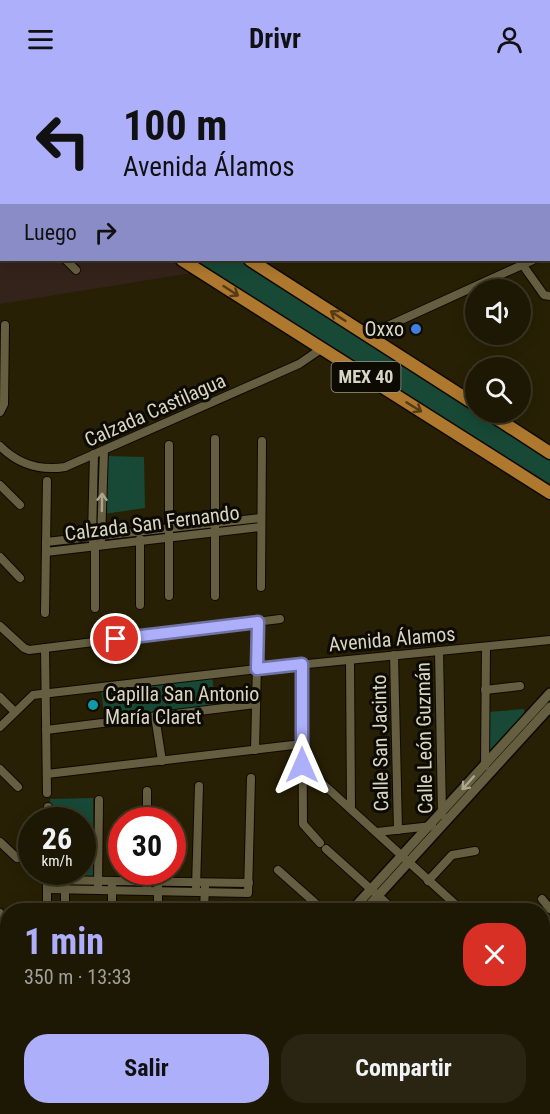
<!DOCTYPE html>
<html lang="es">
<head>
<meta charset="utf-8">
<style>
	body { margin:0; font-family:"Roboto Condensed",sans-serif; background:#2a2512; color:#f1f3f6; height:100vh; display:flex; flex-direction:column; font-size:22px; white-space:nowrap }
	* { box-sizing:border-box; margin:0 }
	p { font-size:20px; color:#a0a09a }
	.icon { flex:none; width:33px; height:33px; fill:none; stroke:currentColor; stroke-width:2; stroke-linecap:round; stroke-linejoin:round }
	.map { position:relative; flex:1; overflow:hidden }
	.sheet { position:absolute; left:0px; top:825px; width:550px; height:212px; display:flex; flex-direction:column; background:#1d1803; border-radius:24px 24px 0 0; box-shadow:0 3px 15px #0003,0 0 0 2px #3b3725 }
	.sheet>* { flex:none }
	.top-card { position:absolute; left:0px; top:0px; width:550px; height:183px; box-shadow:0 3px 15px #0003,0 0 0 2px #3b3725; background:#adaffb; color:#111; overflow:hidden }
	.fabs { position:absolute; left:465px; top:201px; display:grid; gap:12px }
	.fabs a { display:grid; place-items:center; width:66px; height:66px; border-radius:50%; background:#1d1803; box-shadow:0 3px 15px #0003,0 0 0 2px #3b3725; font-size:30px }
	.speed { position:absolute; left:18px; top:729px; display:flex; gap:12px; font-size:30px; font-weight:700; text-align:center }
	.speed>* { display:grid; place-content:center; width:78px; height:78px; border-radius:50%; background:#1d1803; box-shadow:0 3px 15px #0003,0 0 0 2px #3b3725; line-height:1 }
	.speed small { font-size:15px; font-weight:400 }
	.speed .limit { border:9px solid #d22; background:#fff; color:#111 }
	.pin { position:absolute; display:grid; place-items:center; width:51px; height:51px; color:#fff; margin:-26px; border:3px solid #fff; border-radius:50%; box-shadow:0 2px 6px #0007 }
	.me { position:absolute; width:66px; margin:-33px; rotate:0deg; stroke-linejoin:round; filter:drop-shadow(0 0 4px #0008) }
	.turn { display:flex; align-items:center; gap:21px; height:126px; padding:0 24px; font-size:27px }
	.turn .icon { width:78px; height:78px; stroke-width:2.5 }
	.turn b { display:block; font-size:42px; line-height:51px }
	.then { display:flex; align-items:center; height:57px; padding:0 24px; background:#0003; gap:12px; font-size:22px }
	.round { display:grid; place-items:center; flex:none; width:63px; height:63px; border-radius:24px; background:#2a2512 }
	.head { display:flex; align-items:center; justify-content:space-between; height:102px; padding:0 24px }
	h1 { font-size:36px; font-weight:700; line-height:45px; color:#adaffb }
	.cta { display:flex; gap:12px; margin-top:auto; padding:12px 24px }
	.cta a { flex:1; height:69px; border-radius:24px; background:#adaffb; color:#111; font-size:24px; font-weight:700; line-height:69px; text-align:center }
	.cta a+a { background:#2a2512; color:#f1f3f6 }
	header { display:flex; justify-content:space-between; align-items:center; height:78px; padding:0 24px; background:#adaffb; color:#111; font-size:27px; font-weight:700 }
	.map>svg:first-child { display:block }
	.industrial { fill:#34231b }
	.green { fill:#174936 }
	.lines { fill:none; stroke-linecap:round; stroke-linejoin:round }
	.minor-casing { stroke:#100900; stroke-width:10 }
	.tertiary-casing { stroke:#100900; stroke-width:12 }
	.trunk-casing { stroke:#100900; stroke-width:15 }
	.minor { stroke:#655e41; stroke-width:8 }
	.tertiary { stroke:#655e41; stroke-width:9 }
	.trunk { stroke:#ae782e; stroke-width:12 }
	.oneway { stroke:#553b16 }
	.oneway2 { stroke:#aba590 }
	.route-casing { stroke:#7072a3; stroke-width:15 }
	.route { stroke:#adaffb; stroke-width:10 }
	.shop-dot { fill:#3f7fe0; stroke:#0d0a02; stroke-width:2 }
	.culture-dot { fill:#0f9aa8; stroke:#0d0a02; stroke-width:2 }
	.labels { text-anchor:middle; stroke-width:6; stroke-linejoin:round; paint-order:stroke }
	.shield { fill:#0d0a02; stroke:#9c988a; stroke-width:1.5 }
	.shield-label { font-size:18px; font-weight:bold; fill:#d9d5c5 }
	.poi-label { font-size:20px; fill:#d9d5c5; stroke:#0d0a02; text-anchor:end }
	.street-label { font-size:20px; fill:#d9d5c5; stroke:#0d0a02 }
</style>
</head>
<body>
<header><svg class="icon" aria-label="menu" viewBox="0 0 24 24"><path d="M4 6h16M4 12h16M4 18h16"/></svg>Drivr<svg class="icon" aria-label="person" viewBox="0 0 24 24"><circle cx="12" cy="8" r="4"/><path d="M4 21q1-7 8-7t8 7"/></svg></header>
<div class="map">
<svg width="550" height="1036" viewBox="0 0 550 1036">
	<rect width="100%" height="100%" fill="#272004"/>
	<polygon class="industrial" points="0,0 280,0 2,2 2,182 272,182 0,226"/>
	<g class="green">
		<polygon points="186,182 250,182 475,328 476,334 486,335 550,376 550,413"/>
		<polygon points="108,378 144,379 145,430 104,436 105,390"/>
		<polygon points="212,598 216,630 105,644 101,611"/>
		<polygon points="524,631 526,645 488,686 488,634"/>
		<polygon points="93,720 94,799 51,800 51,794 82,794 82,742 51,742 50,721"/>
	</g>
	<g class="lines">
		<g class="minor-casing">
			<g id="minor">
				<polyline points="149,2 162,0"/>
				<polyline points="0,12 2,12"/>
				<polyline points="549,27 550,27"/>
				<polyline points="549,142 550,142"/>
				<polyline points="549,175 550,175"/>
				<polyline points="66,182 76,192"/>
				<polyline points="522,186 544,217 550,218"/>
				<polyline points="368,257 533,182"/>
				<polyline points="0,334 4,326 5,247"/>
				<polyline points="215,361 215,518"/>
				<polyline points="169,367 169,518"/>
				<path d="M0,368C18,386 40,393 65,389L299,286L321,271"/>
				<polyline points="94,376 92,459 95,473 95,530"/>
				<polyline points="0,407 20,427"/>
				<polyline points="140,461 140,527"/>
				<polyline points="101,462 104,372"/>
				<polyline points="46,464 261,440"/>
				<polyline points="46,474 261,449"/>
				<polyline points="0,479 20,500"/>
				<polyline points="261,509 262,363"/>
				<polyline points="45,535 47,403"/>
				<polyline points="0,548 24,570 29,572 280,541"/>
				<polyline points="45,570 47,715"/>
				<polyline points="439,573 442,737"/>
				<polyline points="394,577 398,752"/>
				<polyline points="350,582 351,730"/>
				<polyline points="302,586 303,746 320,765"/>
				<polyline points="485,612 520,608"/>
				<polyline points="0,619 15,634"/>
				<polyline points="155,638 162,683"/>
				<polyline points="0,649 33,617 257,591 550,562"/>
				<polyline points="46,652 256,626"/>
				<polyline points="255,672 258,544"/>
				<polyline points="302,687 456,827"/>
				<polyline points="485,688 486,569"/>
				<polyline points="0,691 18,709"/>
				<polyline points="47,696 302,666"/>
				<polyline points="48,742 48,729"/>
				<polyline points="147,742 147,713"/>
				<polyline points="377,754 432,748"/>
				<polyline points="0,764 17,780"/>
				<polyline points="326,771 394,832"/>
				<polyline points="278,792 323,832"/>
				<polyline points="47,802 249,805"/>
				<polyline points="428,803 452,777 475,773"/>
				<polyline points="98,808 99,722"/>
				<polyline points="147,808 147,794"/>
				<polyline points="196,809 199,708"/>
				<polyline points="47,811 248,815 251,700"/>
				<polyline points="542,821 550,831"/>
				<polyline points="47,832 47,794"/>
				<polyline points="65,832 65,807"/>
				<polyline points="112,832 112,808"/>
				<polyline points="158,832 158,808"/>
				<polyline points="204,832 205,809"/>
				<polyline points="0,835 8,843"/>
				<polyline points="0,906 8,913"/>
				<polyline points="543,915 550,918"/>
				<polyline points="543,929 550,933"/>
				<polyline points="543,1004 550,1010"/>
				<polyline points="126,1029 133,1036"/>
				<polyline points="274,1029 281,1036"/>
				<polyline points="347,1029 354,1036"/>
				<polyline points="420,1029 427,1036"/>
				<polyline points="493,1029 501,1036"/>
				<polyline points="192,1036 199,1029 206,1036"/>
			</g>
		</g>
		<g class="tertiary-casing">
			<g id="tertiary">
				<polyline points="352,832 550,615"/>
				<polyline points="365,832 550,629"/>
				<polyline points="0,905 8,905"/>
				<polyline points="0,980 8,987"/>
				<polyline points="0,1006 8,1013"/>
				<polyline points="24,1029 31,1036"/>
				<polyline points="51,1029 58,1036"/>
			</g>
		</g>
		<g class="trunk-casing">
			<g id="trunk">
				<polyline points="0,19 2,20"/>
				<polyline points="0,64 2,65"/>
				<polyline points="182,182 550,415"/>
				<polyline points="250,182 476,327"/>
				<polyline points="487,334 550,375"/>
			</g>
		</g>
		<use href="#minor" class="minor"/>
		<use href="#tertiary" class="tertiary"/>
		<use href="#trunk" class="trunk"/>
	</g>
	<defs><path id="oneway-shaft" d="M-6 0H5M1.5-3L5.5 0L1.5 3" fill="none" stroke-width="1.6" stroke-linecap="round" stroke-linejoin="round" transform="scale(1.5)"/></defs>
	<g class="oneway">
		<use href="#oneway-shaft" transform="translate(231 213) rotate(33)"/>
		<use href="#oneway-shaft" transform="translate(338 238) rotate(-147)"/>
		<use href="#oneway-shaft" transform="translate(414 329) rotate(32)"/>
	</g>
	<g class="oneway2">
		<use href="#oneway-shaft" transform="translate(102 424) rotate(-89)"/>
		<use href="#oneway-shaft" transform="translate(468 705) rotate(132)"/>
	</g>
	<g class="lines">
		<g class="route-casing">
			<polyline id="route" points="116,561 258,544 257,591 302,586 302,687"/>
		</g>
		<use href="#route" class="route"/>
	</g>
	<circle class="shop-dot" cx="416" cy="251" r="6"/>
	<circle class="culture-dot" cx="93" cy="627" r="6"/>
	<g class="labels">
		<rect class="shield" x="331.5" y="284" width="69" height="30" rx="4.5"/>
		<g class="shield-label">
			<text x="366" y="305">MEX 40</text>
		</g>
		<g class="poi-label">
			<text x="404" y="258">Oxxo</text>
			<text x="105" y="623" text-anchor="start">Capilla San Antonio<tspan x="105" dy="23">María Claret</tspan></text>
		</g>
		<g class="street-label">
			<text transform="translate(155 332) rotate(-24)" y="7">Calzada Castilagua</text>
			<text transform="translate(152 445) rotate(-7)" y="7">Calzada San Fernando</text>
			<text transform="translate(392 561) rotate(-5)" y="7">Avenida Álamos</text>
			<text transform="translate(424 660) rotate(-91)" y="7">Calle León Guzmán</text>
			<text transform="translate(380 665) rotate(-91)" y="7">Calle San Jacinto</text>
		</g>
	</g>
</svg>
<div class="fabs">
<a><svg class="icon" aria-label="sound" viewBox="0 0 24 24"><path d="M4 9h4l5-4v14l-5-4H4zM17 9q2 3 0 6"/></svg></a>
<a><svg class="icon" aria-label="search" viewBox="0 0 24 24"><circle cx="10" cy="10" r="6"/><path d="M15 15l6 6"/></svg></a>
</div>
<div class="speed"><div>26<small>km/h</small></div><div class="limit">30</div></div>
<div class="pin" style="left:116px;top:561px;background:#d93025"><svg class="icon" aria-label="arrive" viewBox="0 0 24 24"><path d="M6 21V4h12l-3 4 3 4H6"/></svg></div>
<svg class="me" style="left:302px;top:687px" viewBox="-20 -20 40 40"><path d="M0-17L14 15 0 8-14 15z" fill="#adaffb" stroke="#fff" stroke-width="4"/></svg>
<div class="top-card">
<div class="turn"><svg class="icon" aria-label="left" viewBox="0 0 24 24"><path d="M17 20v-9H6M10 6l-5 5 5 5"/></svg><div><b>100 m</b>Avenida Álamos</div></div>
<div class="then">Luego<svg class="icon" aria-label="right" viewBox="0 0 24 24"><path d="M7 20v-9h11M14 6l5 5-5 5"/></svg></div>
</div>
<section class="sheet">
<div class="head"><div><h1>1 min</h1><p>350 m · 13:33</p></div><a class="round" style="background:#d93025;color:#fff"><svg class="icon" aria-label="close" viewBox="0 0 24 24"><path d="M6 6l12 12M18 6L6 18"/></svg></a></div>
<div class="cta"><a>Salir</a><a>Compartir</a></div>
</section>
</div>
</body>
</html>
